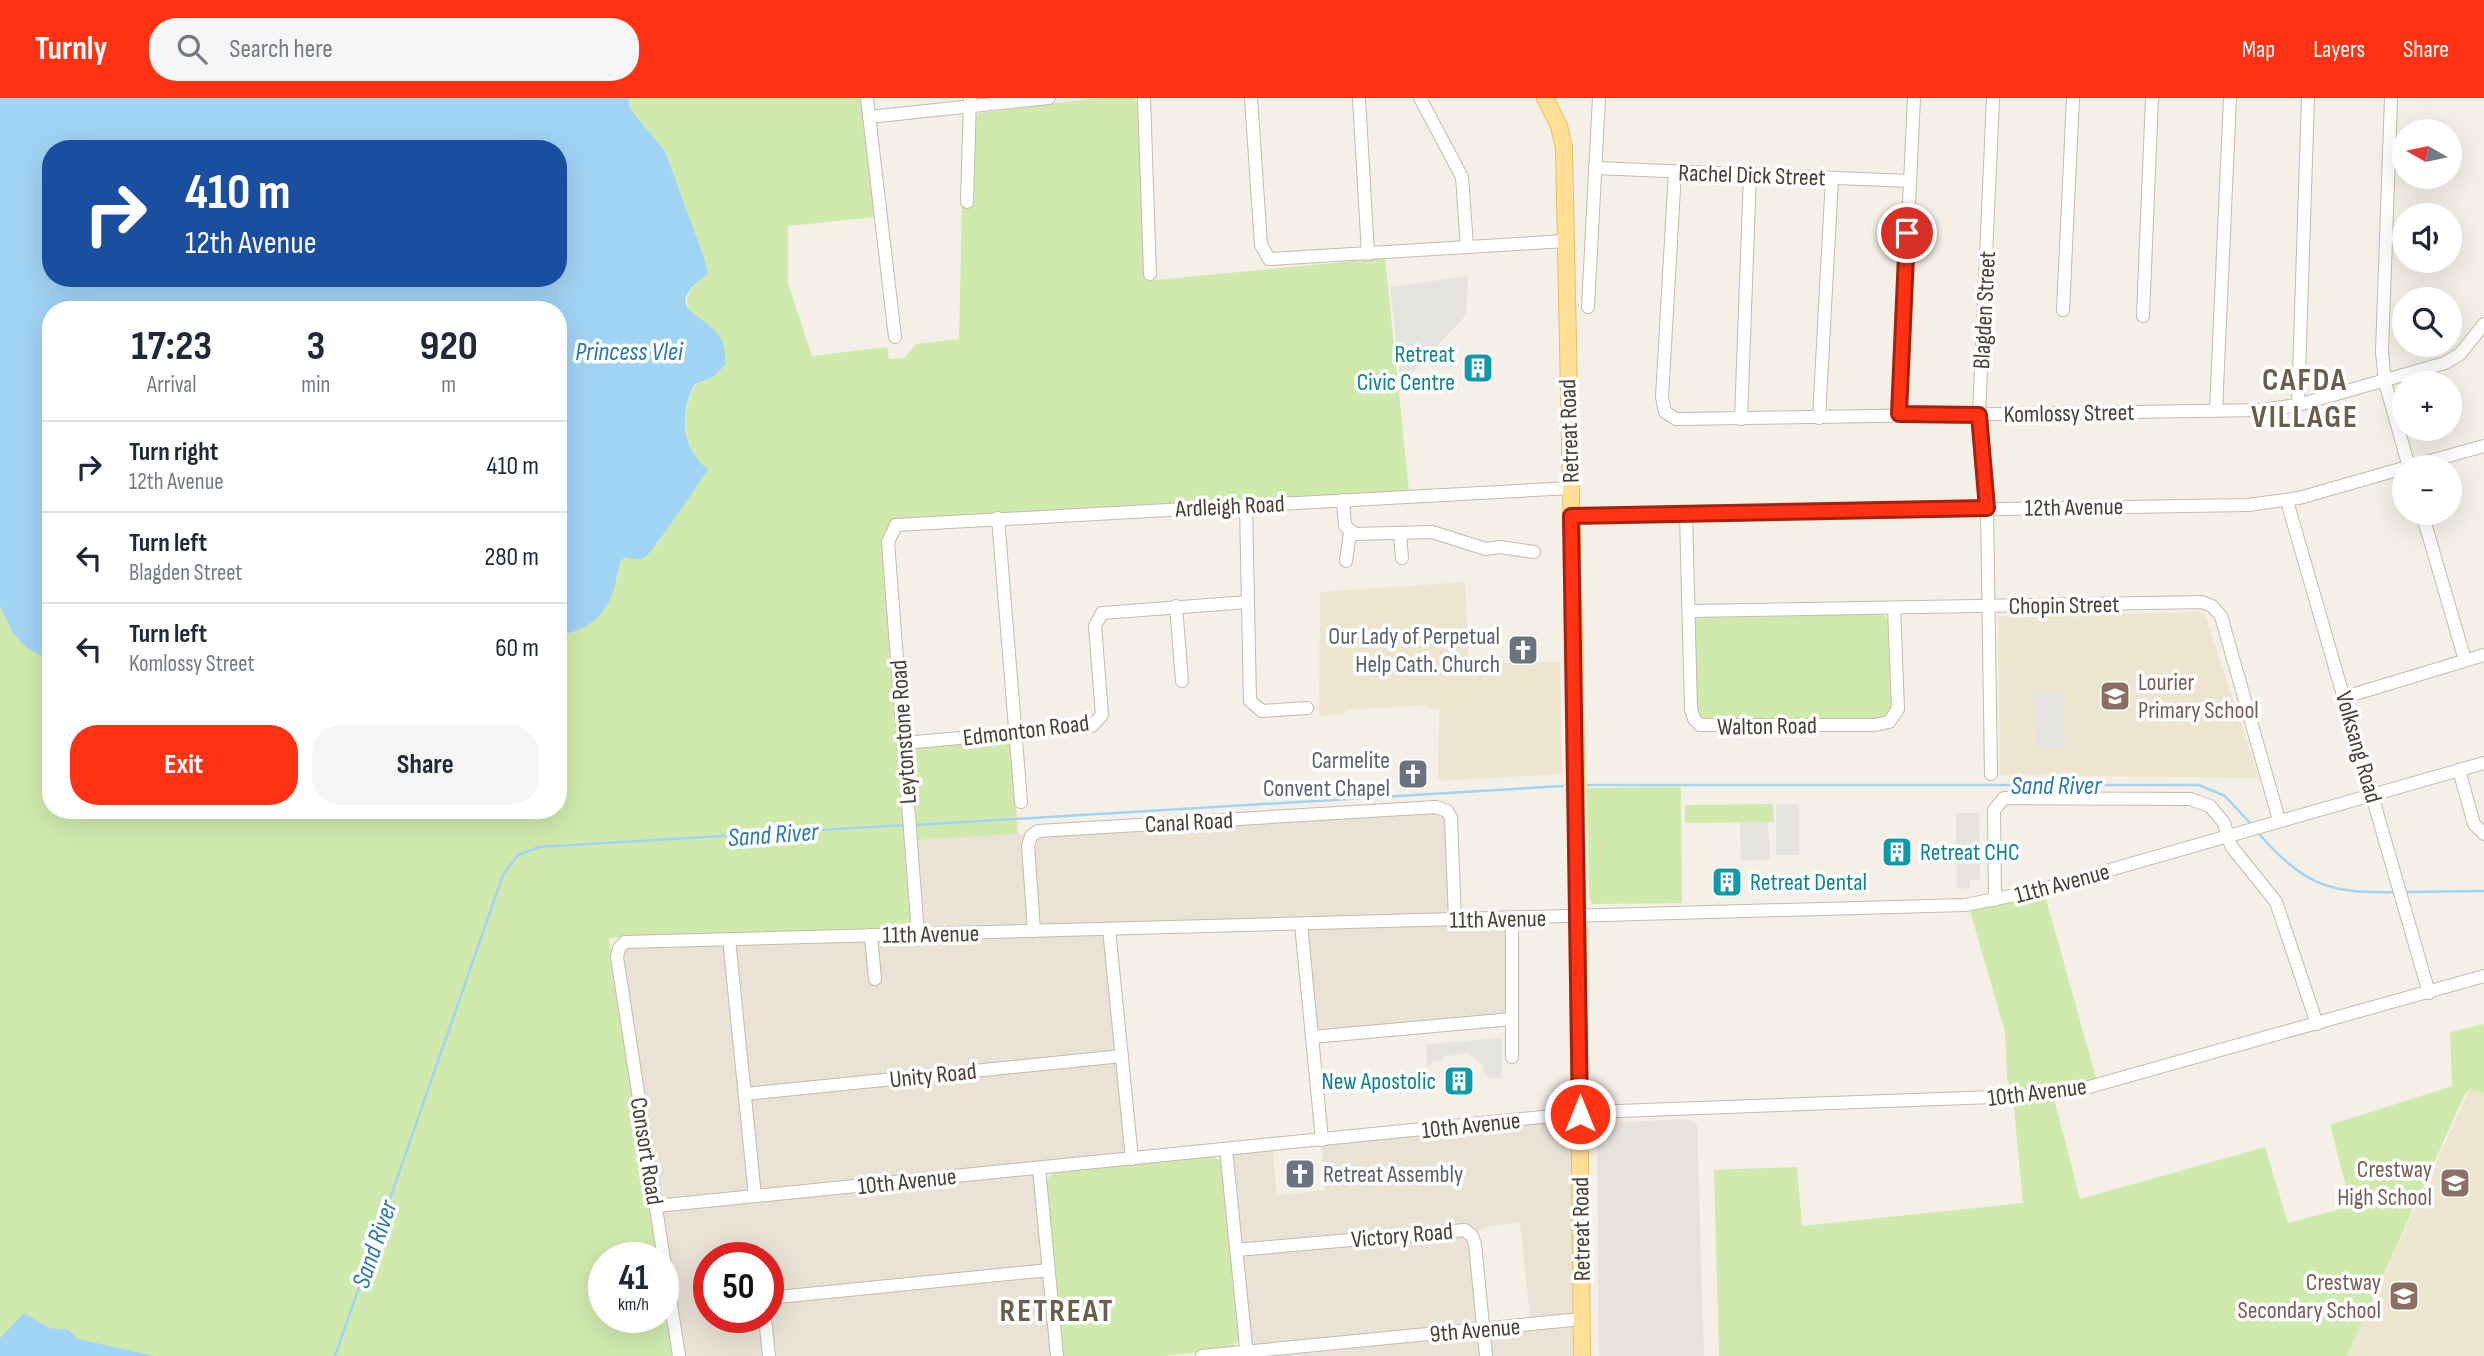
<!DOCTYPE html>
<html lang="en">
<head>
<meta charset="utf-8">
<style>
	body { margin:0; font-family:"Sofia Sans Condensed",sans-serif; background:#f6f6f7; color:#1f2937; height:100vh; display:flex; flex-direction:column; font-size:26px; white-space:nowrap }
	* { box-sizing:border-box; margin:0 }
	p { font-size:23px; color:#747a83 }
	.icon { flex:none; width:38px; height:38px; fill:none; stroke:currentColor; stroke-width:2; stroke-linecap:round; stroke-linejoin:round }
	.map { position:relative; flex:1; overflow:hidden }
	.panel { position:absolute; left:42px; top:203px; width:525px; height:518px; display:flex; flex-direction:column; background:#fff; border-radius:28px; box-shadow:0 7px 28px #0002 }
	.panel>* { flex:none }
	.hud { position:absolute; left:42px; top:42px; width:525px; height:147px; border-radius:28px; box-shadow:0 7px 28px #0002; background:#1a4fa0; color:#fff; overflow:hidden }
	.needle { width:46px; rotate:279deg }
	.fabs { position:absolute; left:2392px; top:21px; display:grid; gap:14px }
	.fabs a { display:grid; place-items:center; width:70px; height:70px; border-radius:50%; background:#fff; box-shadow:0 7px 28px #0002; font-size:35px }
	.speed { position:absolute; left:588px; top:1144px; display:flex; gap:14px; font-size:35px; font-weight:700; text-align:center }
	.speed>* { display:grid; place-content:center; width:91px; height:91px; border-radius:50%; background:#fff; box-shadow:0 7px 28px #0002; line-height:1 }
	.speed small { font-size:18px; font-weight:400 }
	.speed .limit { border:10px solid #d22; background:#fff; color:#111 }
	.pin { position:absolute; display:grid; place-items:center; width:60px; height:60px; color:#fff; margin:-30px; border:4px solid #fff; border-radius:50%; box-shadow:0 2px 7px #0007 }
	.me { position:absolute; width:77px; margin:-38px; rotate:0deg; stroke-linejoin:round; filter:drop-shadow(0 0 5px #0008) }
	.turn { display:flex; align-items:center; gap:24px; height:147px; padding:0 28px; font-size:32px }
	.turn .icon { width:91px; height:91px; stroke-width:2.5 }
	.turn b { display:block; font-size:49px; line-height:60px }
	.eta { display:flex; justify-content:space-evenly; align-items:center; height:119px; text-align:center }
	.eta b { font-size:42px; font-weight:700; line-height:49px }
	.action { display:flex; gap:14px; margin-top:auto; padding:14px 28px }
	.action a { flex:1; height:80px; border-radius:28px; background:#ff3314; color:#fff; font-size:28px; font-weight:700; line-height:80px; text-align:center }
	.action a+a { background:#f6f6f7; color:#1f2937 }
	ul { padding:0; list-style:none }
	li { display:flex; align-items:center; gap:21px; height:91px; padding:0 28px; border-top:2px solid #e0e1e3 }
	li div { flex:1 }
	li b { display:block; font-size:26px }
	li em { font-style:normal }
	header { display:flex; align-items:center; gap:42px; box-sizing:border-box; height:98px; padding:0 35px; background:#ff3314; color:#fff }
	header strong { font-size:33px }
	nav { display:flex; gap:38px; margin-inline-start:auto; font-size:24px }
	.search { width:490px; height:63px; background:#f6f6f7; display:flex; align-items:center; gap:18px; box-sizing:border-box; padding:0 24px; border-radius:28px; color:#747a83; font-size:26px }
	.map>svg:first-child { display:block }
	.residential { fill:#e9e2d5; fill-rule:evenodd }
	.industrial { fill:#e7e2dc }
	.education { fill:#eee5d1 }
	.green { fill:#d0eaae }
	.parking { fill:#e5e3df }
	.water { fill:#a1d3f4; fill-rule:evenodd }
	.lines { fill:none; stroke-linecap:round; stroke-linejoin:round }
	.stream { stroke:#a1d3f4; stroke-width:2.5 }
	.minor-casing { stroke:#c3bbac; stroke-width:14 }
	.major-casing { stroke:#e9be61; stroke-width:18 }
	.minor { stroke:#fff; stroke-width:12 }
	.major { stroke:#ffdf96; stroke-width:16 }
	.route-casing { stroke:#a6210d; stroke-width:18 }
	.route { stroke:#ff3314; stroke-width:12 }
	.labels { text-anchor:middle; stroke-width:7; stroke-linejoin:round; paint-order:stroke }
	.street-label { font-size:24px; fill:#484136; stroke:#fff }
	.culture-label { font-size:24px; fill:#0d838f; stroke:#fff; text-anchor:end }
	.worship-label { font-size:24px; fill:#5b616d; stroke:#fff; text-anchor:end }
	.education-label { font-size:24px; fill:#785e54; stroke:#fff; text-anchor:end }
	.water-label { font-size:26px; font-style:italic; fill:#297ab1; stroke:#fff }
	.district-label { font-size:32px; font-weight:bold; letter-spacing:2px; fill:#6b5e4c; stroke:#fff }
</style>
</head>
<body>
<header>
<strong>Turnly</strong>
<div class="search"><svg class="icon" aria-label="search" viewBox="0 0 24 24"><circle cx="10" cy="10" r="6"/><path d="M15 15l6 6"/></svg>Search here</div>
<nav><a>Map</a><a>Layers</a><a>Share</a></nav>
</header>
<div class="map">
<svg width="2484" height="1258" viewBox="0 0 2484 1258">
	<rect width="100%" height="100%" fill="#f4f0e7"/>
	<g class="residential">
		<path d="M1444,711L1455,823L1513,821V922L1313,939L1302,827L1110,831L1133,1061L1039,1070L1058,1258H679L621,848L918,836L912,742L1018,736L1032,738ZM709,1160H768V1220H709Z"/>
		<path d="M1581,1016L1583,1258H1247L1227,1052L1272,1047L1277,1097L1325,1092L1321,1042ZM1520,1125L1531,1227L1484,1231L1473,1137L1488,1128Z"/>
	</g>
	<polygon class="industrial" points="1689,1021 1697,1027 1704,1258 1599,1258 1597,1025"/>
	<g class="education">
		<polygon points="1465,484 1469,566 1560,564 1562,676 1438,683 1439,611 1428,611 1428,607 1346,612 1344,616 1319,618 1320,494"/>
		<polygon points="2204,514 2259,680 2000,677 1998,518"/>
		<polygon points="2470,991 2484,995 2484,1258 2347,1258"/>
	</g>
	<g class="green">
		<path d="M629,0H863L876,119L788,128V185L812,258L887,249L889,261L904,260L916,246L959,241L962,106L975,21L979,15L1096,0H1134L1140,9L1146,183L1385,160L1409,393L893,424L883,440L911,827L902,832L609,840L659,1160H604V1220H663V1188L674,1258H0V508L13,535L28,550L51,563V712H558V538C595,532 601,513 617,482C620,476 618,467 622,461C629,453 648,451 657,447L667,427L707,371C682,349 679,316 696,286L713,279L696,220C677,203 692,188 708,176L705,162L665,53L635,17L629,8Z"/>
		<polygon points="1883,516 1889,523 1892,613 1883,621 1698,620 1695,615 1694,528 1697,520"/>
		<polygon points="1004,641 1012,649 1018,736 916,742 910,660 914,651"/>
		<polygon points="1681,689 1682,805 1592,806 1589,798 1587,690"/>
		<polygon points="1773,706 1774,724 1685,725 1685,707"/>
		<polygon points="2045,797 2096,980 2052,992 2080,1101 2265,1049 2288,1125 2351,1108 2330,1027 2452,988 2450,934 2484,926 2484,995 2470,991 2464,998 2347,1258 1719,1258 1714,1072 1797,1069 1802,1128 2023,1105 2013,1000 2007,980 2005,934 1970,813"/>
		<polygon points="1211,1058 1222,1063 1240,1241 1231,1251 1163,1258 1062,1258 1045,1083 1055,1073"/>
	</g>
	<g class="parking">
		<polygon points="1468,178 1466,217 1401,287 1390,189"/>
		<polygon points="2034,594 2064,594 2065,650 2035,651"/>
		<rect x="1776" y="706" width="23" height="51"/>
		<polygon points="1956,715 1979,715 1980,781 1970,782 1970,790 1957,791"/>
		<polygon points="1768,724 1770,762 1741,763 1740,725"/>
		<polygon points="1502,940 1502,980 1490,981 1484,974 1483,967 1468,955 1442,959 1442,963 1434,963 1427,971 1426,946"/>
	</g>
	<g class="water">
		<path d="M0,0H629V8L635,17L665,53L705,162L708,176C656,214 709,214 722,243C725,250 725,259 726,266L713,279L695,286C679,314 681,351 708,371C699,385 655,451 646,458C638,463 633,461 625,459L620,464C613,505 603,529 558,538V212H51V563L27,550L13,535L0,508ZM51,51H558V180H51Z"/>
		<polygon points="24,1215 49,1230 69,1232 78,1241 155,1258 0,1258 0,1240"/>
	</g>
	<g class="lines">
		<g class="stream">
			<polyline points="1588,687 2199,687 2225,698 2252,727"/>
			<polyline points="915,727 1563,688"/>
			<path d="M2258,735C2304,786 2327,796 2395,794"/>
			<polyline points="2406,794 2484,793"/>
			<polyline points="335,1258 503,777 518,757 539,749 905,727"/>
		</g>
		<g class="minor-casing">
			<g id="minor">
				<polyline points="867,0 895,239"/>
				<polyline points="1144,0 1150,176"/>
				<polyline points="1251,0 1261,147 1269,161 1566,143"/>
				<polyline points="1359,0 1368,156"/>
				<polyline points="1420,0 1462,79 1467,148"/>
				<polyline points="2391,0 2382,254 2385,284 2409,369"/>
				<polyline points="869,19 1049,0"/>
				<polyline points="1595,70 1909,83"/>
				<polyline points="1675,73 1662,299 1665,314 1676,321 2261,312 2298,307 2445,265 2460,256 2484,226"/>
				<polyline points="967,104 970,0"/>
				<polyline points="1588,209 1599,0"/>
				<polyline points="2063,212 2073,0"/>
				<polyline points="2143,218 2152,0"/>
				<polyline points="2298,307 2308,0"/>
				<polyline points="2216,312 2230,0"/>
				<polyline points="1899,316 1914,0"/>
				<polyline points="1819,320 1832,80"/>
				<polyline points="1741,321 1750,76"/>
				<polyline points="2408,369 2484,348"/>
				<polyline points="1343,402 1345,428 1355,436 1432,434 1486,451 1500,449 1534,454"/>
				<polyline points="2287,403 2429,895"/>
				<polyline points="1246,407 1250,603 1262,613 1307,610"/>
				<polyline points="2422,415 2465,562"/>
				<polyline points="1686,417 1691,611 1694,621 1700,627 1875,627 1889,624 1898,611 1894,510"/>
				<polyline points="1571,418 2248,407 2299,400 2404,370"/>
				<polyline points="998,420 1021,704"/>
				<polyline points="1400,436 1402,460"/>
				<polyline points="1346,463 1350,434"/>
				<polyline points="1176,508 1182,583"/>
				<polyline points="1689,513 2202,504 2212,508 2221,518 2279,722"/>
				<polyline points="2345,599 2484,557"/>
				<polyline points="904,645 1092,628 1102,617 1095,528 1102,515 1248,504"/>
				<polyline points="2459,672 2474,726 2484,736"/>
				<polyline points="1991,676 1987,410 1979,317 1993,0"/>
				<polyline points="1995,802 1994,712 2004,700 2190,701 2210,708 2224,725 2231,748 2276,804 2317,926"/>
				<polyline points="1301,826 1322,1042"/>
				<polyline points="1109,831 1132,1061"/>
				<polyline points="1034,833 1028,748 1031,738 1038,733 1436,709 1447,713 1451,720 1455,822"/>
				<polyline points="918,836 888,444 896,427 1570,390"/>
				<polyline points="871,837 875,881"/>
				<polyline points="729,841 755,1098"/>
				<polyline points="1312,939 1512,921"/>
				<polyline points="1512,959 1512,821"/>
				<polyline points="745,996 1122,958"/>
				<polyline points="1226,1051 1247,1258"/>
				<polyline points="1039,1070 1057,1258"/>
				<polyline points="656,1108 1592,1014 2049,997 2089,989 2484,878"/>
				<polyline points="1236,1152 1465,1132 1472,1138 1475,1146 1486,1258"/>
				<polyline points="768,1204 778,1199 1049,1172"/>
				<polyline points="765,1220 769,1258"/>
				<polyline points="679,1258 617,859 619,850 625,844 1965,807 2036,793 2484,665"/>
				<polyline points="1202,1258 1582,1221"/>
			</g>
		</g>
		<g class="major-casing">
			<polyline id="major" points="1545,0 1559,28 1564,50 1575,592 1582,1258"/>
		</g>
		<use href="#minor" class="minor"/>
		<use href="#major" class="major"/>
	</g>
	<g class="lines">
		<g class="route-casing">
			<polyline id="route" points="1580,1016 1571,418 1987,410 1979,317 1899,316 1907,135"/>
		</g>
		<use href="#route" class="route"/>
	</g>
	<defs>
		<g id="building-square" transform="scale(1.575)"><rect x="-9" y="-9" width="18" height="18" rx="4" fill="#0f9aa8" stroke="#fff"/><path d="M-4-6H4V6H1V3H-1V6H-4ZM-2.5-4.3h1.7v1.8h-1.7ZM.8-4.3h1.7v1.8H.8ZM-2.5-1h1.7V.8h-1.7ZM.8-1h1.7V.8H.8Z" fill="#fff"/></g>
		<g id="church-square" transform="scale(1.575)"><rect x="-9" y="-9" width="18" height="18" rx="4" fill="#6b7280" stroke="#fff"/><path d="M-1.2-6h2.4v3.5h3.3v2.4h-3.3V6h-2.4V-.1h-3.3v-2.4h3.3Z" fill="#fff"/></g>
		<g id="school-square" transform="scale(1.575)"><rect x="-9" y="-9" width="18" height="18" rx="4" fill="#8d6e63" stroke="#fff"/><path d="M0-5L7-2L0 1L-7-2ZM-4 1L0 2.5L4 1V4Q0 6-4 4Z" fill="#fff"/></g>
	</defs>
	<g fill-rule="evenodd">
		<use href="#building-square" x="1478" y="270"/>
		<use href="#church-square" x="1523" y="552"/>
		<use href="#school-square" x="2115" y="598"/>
		<use href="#church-square" x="1413" y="676"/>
		<use href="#building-square" x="1897" y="754"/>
		<use href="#building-square" x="1727" y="784"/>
		<use href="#building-square" x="1459" y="983"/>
		<use href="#church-square" x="1300" y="1076"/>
		<use href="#school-square" x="2455" y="1085"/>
		<use href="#school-square" x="2404" y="1198"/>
	</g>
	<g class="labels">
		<g class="street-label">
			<text transform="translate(1752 77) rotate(2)" y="8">Rachel Dick Street</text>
			<text transform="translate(1984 212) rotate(-87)" y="8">Blagden Street</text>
			<text transform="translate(2069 315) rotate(-1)" y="8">Komlossy Street</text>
			<text transform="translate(1569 333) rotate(-92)" y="8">Retreat Road</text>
			<text transform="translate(1230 408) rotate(-3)" y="8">Ardleigh Road</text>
			<text transform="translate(2074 409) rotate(-1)" y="8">12th Avenue</text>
			<text transform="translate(2064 507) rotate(-1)" y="8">Chopin Street</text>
			<text transform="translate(1767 628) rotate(-1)" y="8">Walton Road</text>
			<text transform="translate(1026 632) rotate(-7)" y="8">Edmonton Road</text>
			<text transform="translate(903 634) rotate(-94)" y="8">Leytonstone Road</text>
			<text transform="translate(2359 649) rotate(74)" y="8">Volksang Road</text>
			<text transform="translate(1189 724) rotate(-3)" y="8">Canal Road</text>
			<text transform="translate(2062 785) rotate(-15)" y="8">11th Avenue</text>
			<text transform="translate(1498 821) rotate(-1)" y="8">11th Avenue</text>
			<text transform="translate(931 836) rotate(-1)" y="8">11th Avenue</text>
			<text transform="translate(933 977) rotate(-6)" y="8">Unity Road</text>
			<text transform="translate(2037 994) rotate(-7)" y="8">10th Avenue</text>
			<text transform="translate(1471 1027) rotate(-6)" y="8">10th Avenue</text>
			<text transform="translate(647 1053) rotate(81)" y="8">Consort Road</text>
			<text transform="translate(907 1083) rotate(-6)" y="8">10th Avenue</text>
			<text transform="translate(1581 1131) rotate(-91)" y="8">Retreat Road</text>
			<text transform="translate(1402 1137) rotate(-5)" y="8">Victory Road</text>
			<text transform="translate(1475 1232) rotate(-5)" y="8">9th Avenue</text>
		</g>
		<g class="culture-label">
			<text x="1455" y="264">Retreat<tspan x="1455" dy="28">Civic Centre</tspan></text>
			<text x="1920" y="762" text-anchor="start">Retreat CHC</text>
			<text x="1750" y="792" text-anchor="start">Retreat Dental</text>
			<text x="1436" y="991">New Apostolic</text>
		</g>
		<g class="worship-label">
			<text x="1500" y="546">Our Lady of Perpetual<tspan x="1500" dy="28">Help Cath. Church</tspan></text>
			<text x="1390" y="670">Carmelite<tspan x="1390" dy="28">Convent Chapel</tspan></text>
			<text x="1323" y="1084" text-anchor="start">Retreat Assembly</text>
		</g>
		<g class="education-label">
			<text x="2138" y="592" text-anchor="start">Lourier<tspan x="2138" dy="28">Primary School</tspan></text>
			<text x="2432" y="1079">Crestway<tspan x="2432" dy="28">High School</tspan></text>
			<text x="2381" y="1192">Crestway<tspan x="2381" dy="28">Secondary School</tspan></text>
		</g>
		<g class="water-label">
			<text x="629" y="262">Princess Vlei</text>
			<text x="2056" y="696">Sand River</text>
			<text transform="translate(773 736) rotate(-4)" y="9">Sand River</text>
			<text transform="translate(374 1146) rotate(-71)" y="9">Sand River</text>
		</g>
		<g class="district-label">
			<text x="2305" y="292">CAFDA<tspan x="2305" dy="37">VILLAGE</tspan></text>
			<text x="1057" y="1223">RETREAT</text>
		</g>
	</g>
</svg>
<div class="fabs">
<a><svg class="needle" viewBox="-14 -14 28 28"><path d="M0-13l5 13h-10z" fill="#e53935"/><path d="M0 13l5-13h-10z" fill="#747a83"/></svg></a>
<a><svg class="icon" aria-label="sound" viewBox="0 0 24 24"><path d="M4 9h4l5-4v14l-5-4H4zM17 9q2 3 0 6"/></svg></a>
<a><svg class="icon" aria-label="search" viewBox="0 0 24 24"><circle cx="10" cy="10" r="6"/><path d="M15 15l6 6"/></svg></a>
<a>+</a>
<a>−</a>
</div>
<div class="speed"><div>41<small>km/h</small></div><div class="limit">50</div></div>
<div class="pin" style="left:1907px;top:135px;background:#d93025"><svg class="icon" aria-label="arrive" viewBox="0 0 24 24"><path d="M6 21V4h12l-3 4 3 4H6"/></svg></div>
<svg class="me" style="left:1580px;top:1016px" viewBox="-20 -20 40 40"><circle r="17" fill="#ff3314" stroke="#fff" stroke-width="3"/><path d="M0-11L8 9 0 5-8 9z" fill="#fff"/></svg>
<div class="hud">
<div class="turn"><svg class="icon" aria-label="right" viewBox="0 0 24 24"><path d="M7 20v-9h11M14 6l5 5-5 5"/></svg><div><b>410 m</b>12th Avenue</div></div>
</div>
<section class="panel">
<div class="eta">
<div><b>17:23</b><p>Arrival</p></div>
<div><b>3</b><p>min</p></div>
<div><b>920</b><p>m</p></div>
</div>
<ul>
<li><svg class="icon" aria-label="right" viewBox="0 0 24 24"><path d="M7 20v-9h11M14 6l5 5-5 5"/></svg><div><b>Turn right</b><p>12th Avenue</p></div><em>410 m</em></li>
<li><svg class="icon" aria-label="left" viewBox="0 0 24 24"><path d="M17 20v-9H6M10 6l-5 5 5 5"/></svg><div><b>Turn left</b><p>Blagden Street</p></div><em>280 m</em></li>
<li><svg class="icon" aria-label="left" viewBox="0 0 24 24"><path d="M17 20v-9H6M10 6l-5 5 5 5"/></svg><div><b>Turn left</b><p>Komlossy Street</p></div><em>60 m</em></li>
</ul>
<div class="action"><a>Exit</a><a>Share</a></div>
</section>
</div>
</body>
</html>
